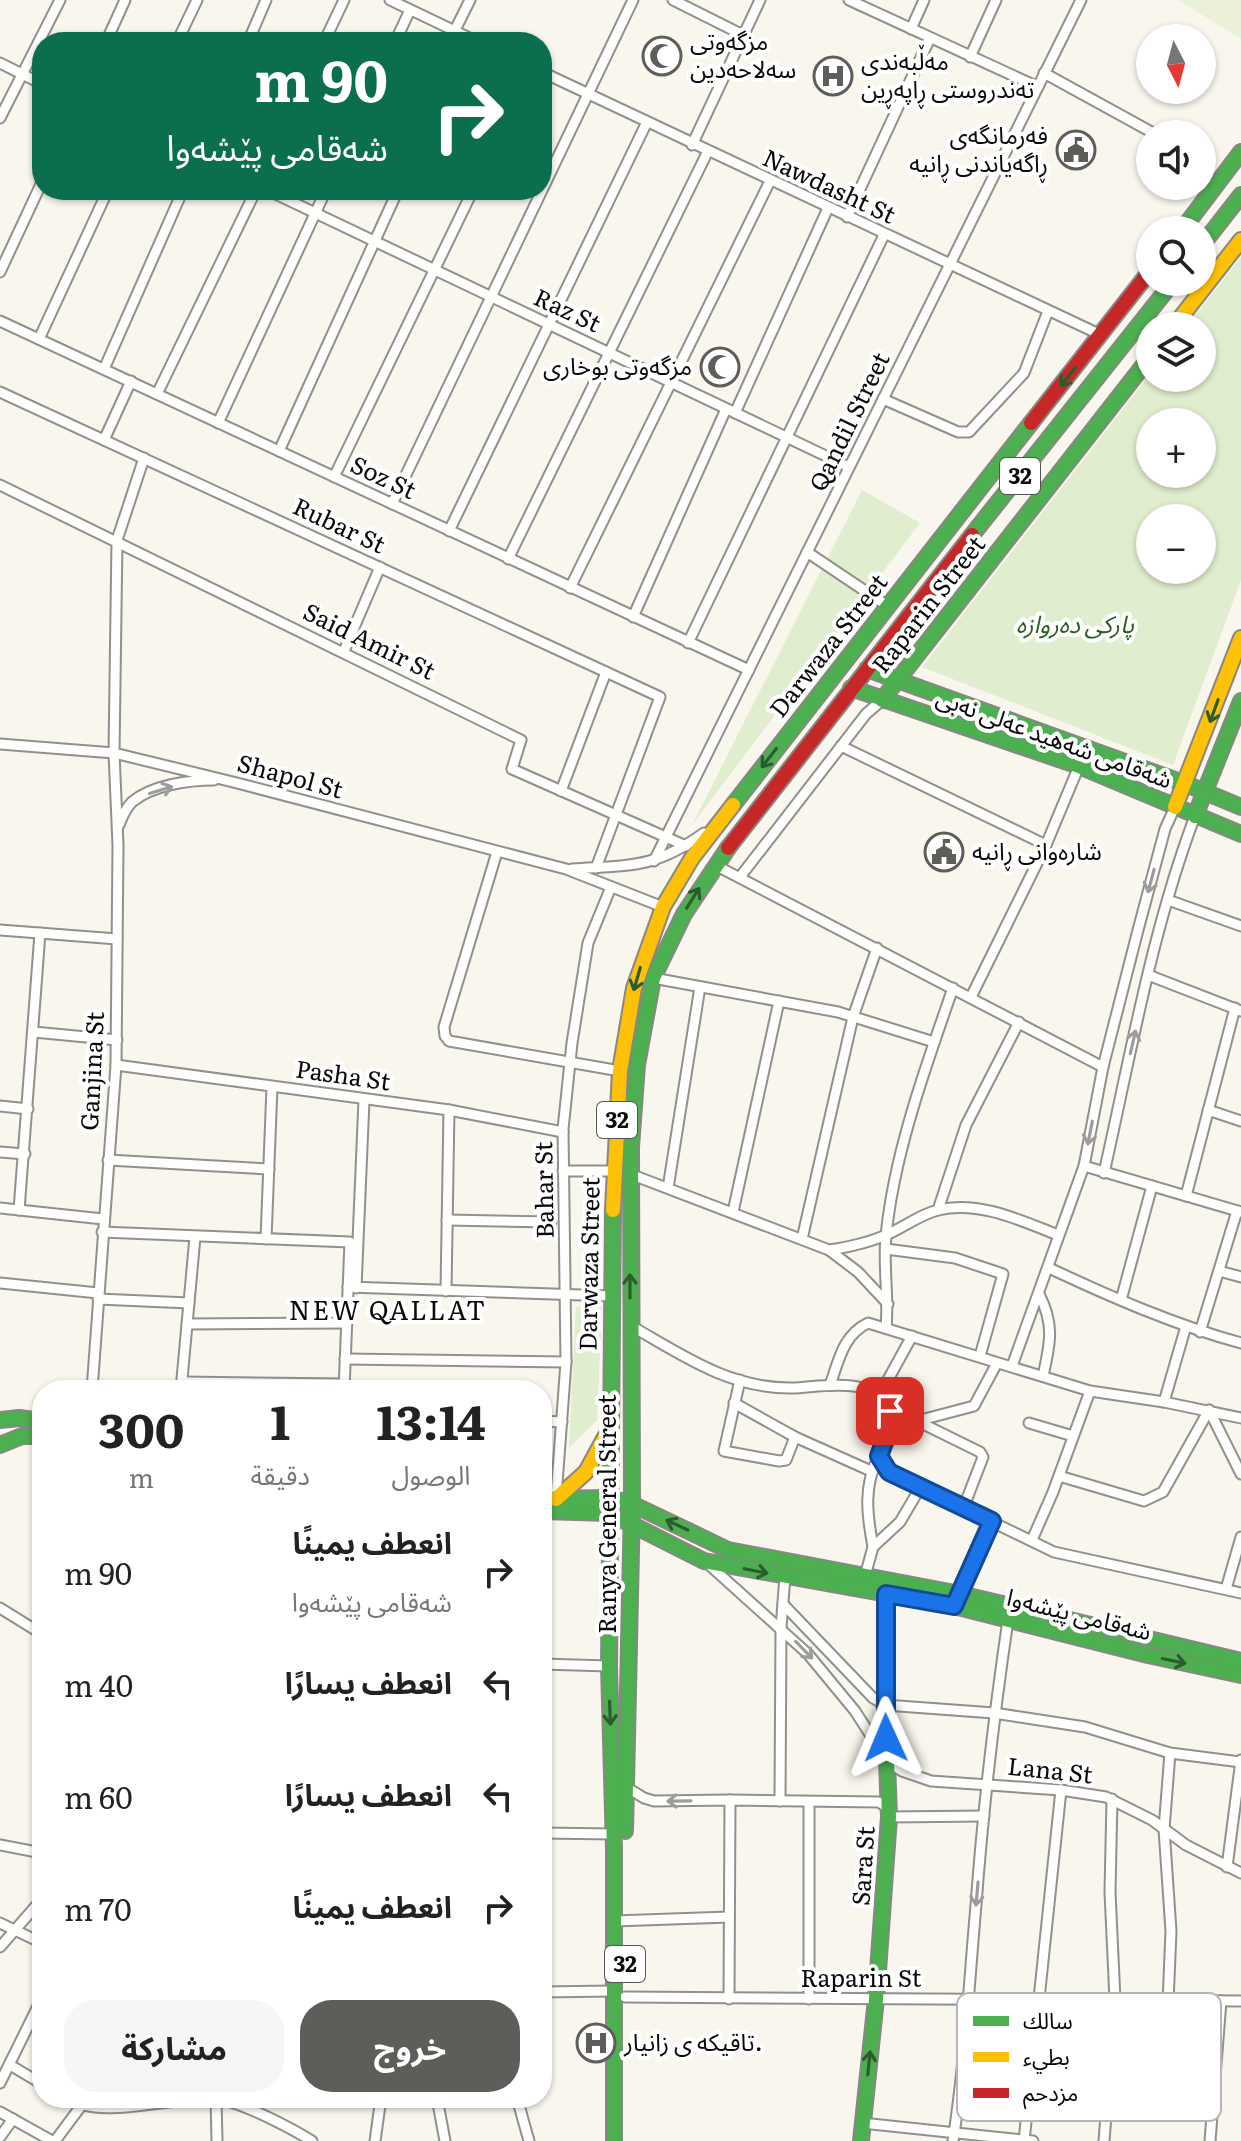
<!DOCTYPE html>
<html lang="ar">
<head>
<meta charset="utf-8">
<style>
	body { margin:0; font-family:Literata,"Noto Sans Arabic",serif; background:#f6f6f6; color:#222; direction:rtl; height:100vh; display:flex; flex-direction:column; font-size:30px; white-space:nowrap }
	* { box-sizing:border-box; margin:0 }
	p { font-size:26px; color:#767676 }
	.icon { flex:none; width:44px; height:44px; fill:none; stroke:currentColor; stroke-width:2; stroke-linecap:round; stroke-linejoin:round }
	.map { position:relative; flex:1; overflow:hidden; direction:ltr }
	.panel { position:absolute; left:32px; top:1380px; width:520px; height:728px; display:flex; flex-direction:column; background:#fff; border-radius:32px; box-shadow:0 2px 6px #0004; direction:rtl }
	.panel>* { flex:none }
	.top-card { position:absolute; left:32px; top:32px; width:520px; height:168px; border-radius:32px; box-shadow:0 2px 6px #0004; direction:rtl; background:#0b6e4f; color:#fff; overflow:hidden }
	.needle { width:52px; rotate:174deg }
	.buttons { position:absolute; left:1136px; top:24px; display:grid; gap:16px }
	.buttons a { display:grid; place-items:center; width:80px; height:80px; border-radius:50%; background:#fff; box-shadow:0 2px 6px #0004; font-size:40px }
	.pin { position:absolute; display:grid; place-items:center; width:68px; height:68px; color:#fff; margin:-34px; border-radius:16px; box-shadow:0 4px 12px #0006 }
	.me { position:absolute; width:88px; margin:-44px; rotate:359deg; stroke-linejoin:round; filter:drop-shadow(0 0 6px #0008) }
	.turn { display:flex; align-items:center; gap:28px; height:168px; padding:0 32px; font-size:36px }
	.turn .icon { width:104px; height:104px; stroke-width:2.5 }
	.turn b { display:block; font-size:56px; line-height:68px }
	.eta { display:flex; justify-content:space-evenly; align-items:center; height:136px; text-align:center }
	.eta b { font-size:48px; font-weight:700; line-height:56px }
	.cta { display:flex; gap:16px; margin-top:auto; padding:16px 32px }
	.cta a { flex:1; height:92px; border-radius:32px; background:#5e5d59; color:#fff; font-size:32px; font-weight:700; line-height:92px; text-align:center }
	.cta a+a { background:#f6f6f6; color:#222 }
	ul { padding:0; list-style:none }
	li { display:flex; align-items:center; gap:24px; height:112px; padding:0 32px }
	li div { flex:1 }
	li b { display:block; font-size:30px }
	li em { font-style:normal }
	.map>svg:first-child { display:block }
	.green { fill:#e0edce; fill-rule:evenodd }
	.pitch { fill:#eaf1d8 }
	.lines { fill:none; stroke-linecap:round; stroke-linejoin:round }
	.street-casing { stroke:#92908c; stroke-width:13 }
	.fast-casing { stroke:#888783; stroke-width:18 }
	.slow-casing { stroke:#888783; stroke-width:18 }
	.jam-casing { stroke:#888783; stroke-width:18 }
	.street { stroke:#fefefc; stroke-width:9 }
	.fast { stroke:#4caf50; stroke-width:14 }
	.slow { stroke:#ffc107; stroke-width:14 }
	.jam { stroke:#c62828; stroke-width:14 }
	.oneway { stroke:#2b5c2d }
	.oneway2 { stroke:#9c9c9b }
	.route-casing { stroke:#114b97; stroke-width:20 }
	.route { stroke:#1a73e8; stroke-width:14 }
	.labels { text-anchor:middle; stroke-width:8; stroke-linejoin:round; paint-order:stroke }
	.shield { fill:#fff; stroke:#545454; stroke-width:2 }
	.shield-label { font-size:22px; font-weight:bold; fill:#0a0a0a }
	.poi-label { font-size:24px; fill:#0a0a0a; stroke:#fff; text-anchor:start }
	.street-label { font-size:24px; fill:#0a0a0a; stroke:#fff }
	.park-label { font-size:24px; font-style:italic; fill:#295c1f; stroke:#fff }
	.neighbourhood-label { font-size:26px; letter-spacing:2px; fill:#0a0a0a; stroke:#fff }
	.key { fill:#fff; stroke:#b6b6b6; stroke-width:2 }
	.key-label { font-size:22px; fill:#0a0a0a }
</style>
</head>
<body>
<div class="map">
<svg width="1241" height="2141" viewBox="0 0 1241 2141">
	<rect width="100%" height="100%" fill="#f9f6ed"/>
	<g class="green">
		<path d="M1241,257V580L1173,765L922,667L1150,374V378H1202V326H1187ZM1150,422H1202V474H1150ZM1150,518H1202V570H1150Z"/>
		<polygon points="862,490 920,523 692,825"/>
		<polygon points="602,1306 597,1420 569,1448 576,1307"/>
	</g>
	<polygon class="pitch" points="1241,0 1241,39 1180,1 1180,0"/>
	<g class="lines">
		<g class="street-casing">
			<g id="street">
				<polyline points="390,0 478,42"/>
				<polyline points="673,0 743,35"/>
				<polyline points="849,0 1038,87"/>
				<polyline points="911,29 924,0"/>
				<polyline points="455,30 470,0"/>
				<polyline points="106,42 125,0"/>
				<polyline points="177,42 197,0"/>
				<polyline points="248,42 266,0"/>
				<polyline points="324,42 344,0"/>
				<polyline points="395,42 410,10"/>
				<polyline points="970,57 996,0"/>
				<polyline points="0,63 42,84"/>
				<polyline points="542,72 1101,335"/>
				<polyline points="1044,73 1155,134"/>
				<polyline points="0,118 60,0"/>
				<polyline points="692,145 760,0"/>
				<polyline points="267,190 849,467"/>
				<polyline points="847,217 930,38"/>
				<polyline points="0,272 42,182"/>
				<polyline points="0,321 749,670"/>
				<polyline points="39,339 108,190"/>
				<polyline points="104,369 183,190"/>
				<polyline points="0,392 660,697 596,868"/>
				<polyline points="157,394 256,190"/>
				<polyline points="883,399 958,432 969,432 1024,373 1048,311"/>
				<polyline points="735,413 828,208"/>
				<polyline points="218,423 326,190"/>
				<polyline points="104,440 131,381"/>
				<polyline points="279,451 398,190"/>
				<polyline points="334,477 473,190"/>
				<polyline points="0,485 521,740 512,769 686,846"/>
				<polyline points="392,504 633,0"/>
				<polyline points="449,531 647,122"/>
				<polyline points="807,552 889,607"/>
				<polyline points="508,559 708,151"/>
				<polyline points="570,588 770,181"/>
				<polyline points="633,617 726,409"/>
				<polyline points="688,643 884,235"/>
				<polyline points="344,651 380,567"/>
				<polyline points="0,744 114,753 237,783 566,869 663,907"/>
				<polyline points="841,746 1046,845"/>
				<polyline points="561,791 606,672"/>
				<path d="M119,825C122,817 125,809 132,802C152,785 189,780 214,780"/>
				<polyline points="497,852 444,1027 445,1036 449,1041 620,1071"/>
				<polyline points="654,861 1081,0"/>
				<polyline points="715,865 1103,1067"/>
				<path d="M572,869C630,865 654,869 704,833"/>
				<polyline points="740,877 866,714 882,700"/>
				<polyline points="1168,900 1241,926"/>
				<polyline points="0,930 117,939"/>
				<polyline points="1148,975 1241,1011"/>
				<polyline points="653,978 838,1012 934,1042"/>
				<polyline points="971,997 1046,845 1079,766"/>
				<polyline points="34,1032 117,1040"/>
				<polyline points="116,1065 449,1110 563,1132"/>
				<polyline points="0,1106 28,1109"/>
				<polyline points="1208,1110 1241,1121"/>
				<polyline points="0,1152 25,1154"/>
				<polyline points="108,1160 269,1169"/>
				<polyline points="1084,1166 1241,1212"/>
				<polyline points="563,1171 614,1171"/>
				<path d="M1104,1173C1131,1053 1152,930 1195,816"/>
				<path d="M630,1174L829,1250C849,1247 869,1243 888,1234C904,1227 921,1214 938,1210C979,1200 1022,1221 1058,1235"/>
				<polyline points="668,1188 700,987"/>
				<polyline points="1186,1196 1235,1008"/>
				<polyline points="0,1208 103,1219"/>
				<polyline points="19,1210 40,933"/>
				<polyline points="938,1210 966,1125 1019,1022"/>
				<polyline points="733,1212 779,1001"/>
				<polyline points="447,1220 551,1222"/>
				<polyline points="102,1232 350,1242 344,1390"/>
				<polyline points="266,1239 272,1087"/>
				<polyline points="802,1239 853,1017 877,948"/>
				<polyline points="886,1249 955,1258 1003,1274 980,1356"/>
				<polyline points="829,1250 858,1272 888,1304"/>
				<path d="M1049,1268C1111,1297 1175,1325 1241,1343"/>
				<polyline points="1219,1271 1241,1277"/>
				<polyline points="0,1283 98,1293"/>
				<polyline points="348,1287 612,1296"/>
				<polyline points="356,1288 364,1100"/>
				<polyline points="446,1291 449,1110"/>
				<path d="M1039,1294C1055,1325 1050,1344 1043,1376"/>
				<polyline points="98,1299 189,1303"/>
				<polyline points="1121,1300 1152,1186"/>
				<polyline points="187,1324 347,1323"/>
				<path d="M633,1327C683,1356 731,1389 792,1388C821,1387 865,1376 886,1404C898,1420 885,1440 879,1456L889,1472L1054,1552L1241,1593"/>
				<path d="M886,1328C889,1297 883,1267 886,1236C894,1153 926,1066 953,988"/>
				<polyline points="1200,1332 1237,1211"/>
				<polyline points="345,1359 566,1362"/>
				<polyline points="1012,1366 1084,1166 1103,1067 1138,930 1165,829 1175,807"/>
				<polyline points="740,1380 724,1451 779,1461 786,1460 795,1437"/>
				<polyline points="182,1382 345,1384"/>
				<path d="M830,1385C839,1360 843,1335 868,1323L1090,1391L1164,1402L1241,1418"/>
				<polyline points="92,1390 116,1065 118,845 114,753 117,540 144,458"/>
				<polyline points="181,1390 195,1237"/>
				<polyline points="879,1396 912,1336"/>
				<polyline points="1164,1402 1186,1326"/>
				<polyline points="734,1403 795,1437 871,1471"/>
				<polyline points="1209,1410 1241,1474"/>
				<polyline points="542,1421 562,1422"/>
				<polyline points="892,1421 917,1421 974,1406 997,1363"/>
				<polyline points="917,1421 980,1452 983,1457 963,1509"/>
				<polyline points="1029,1423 1073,1436"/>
				<polyline points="1059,1476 1144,1501 1163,1492 1209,1410"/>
				<polyline points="556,1497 566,1362 563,1129 572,1043 588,943 611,887"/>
				<polyline points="1032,1540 1053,1492 1090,1391"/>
				<path d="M873,1547C867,1515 863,1485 879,1456"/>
				<polyline points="707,1563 808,1654 855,1711 888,1762 902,1771 931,1781 1061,1790 1106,1797 1152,1820 1186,1845 1241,1873"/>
				<polyline points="865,1576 873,1547 900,1522 920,1488"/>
				<polyline points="1226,1589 1241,1537"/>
				<polyline points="958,1598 992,1521"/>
				<polyline points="783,1604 873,1698 885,1705 994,1713 1085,1727 1170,1753 1241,1762"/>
				<polyline points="0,1608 42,1634"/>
				<polyline points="37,1630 42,1609"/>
				<polyline points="542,1664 609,1666"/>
				<polyline points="626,1787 644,1798 654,1801 730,1800 879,1802 885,1806 889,1817 984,1816"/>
				<polyline points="780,1801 781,1628 785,1576"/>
				<polyline points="809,1803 809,1999"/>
				<polyline points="542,1833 614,1834"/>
				<polyline points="0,1845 42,1853"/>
				<polyline points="1227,1867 1241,1760"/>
				<polyline points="614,1921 729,1917"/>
				<polyline points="0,1923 42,1943"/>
				<polyline points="0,1947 42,1899"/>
				<polyline points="542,1992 613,1991"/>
				<polyline points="625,1997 1241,2001"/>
				<polyline points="729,1999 730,1800"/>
				<polyline points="1168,2003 1171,1931 1164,1829 1170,1753"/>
				<polyline points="10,2065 42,2084"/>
				<polyline points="0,2083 42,1998"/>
				<path d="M65,2098C105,2122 176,2093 222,2100C245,2104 291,2128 312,2141"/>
				<polyline points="216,2098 217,2141"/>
				<polyline points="437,2098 445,2141"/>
				<polyline points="517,2098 529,2141"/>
				<polyline points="0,2112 52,2141"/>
				<polyline points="862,2123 1033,2141"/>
				<polyline points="0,2137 13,2119"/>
				<polyline points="55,2141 81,2106"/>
				<polyline points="375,2141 381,2098"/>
				<path d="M953,2141C965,2062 969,1984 976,1905C983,1810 994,1715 1008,1620"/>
				<polyline points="1024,2141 1061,1790"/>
				<polyline points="1104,2141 1115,2000 1110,1892 1112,1799"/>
				<polyline points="1210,2141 1221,2001"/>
			</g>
		</g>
		<g class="fast-casing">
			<g id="fast">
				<polyline points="1182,230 1241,152"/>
				<polyline points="1202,245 1241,195"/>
				<polyline points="972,535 1173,282"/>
				<polyline points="867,669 1186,784 1241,807"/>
				<polyline points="851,688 1079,766 1241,834"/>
				<polyline points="882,700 1150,357"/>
				<polyline points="733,805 1031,423"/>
				<polyline points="1195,816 1241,701"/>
				<polyline points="613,1210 609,1666 614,1849 614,2141"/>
				<polyline points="0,1420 19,1418 42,1421"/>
				<polyline points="0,1445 22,1436 42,1436"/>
				<polyline points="542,1499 609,1498 632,1504 728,1550 960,1594 1241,1661"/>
				<polyline points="542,1511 609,1513 704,1561 954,1606 1148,1655 1241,1675"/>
				<polyline points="625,1831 632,1504 631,1147 637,1065 653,978 684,914 728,848"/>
				<polyline points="861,2141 876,1999 889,1817 885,1705 886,1594"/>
			</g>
		</g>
		<g class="slow-casing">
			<g id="slow">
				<polyline points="1174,326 1241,240"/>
				<polyline points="1175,807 1241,638"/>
				<polyline points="613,1210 620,1071 634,988 663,907 692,858 733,805"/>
				<polyline points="556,1499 586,1472 605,1437"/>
			</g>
		</g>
		<g class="jam-casing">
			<g id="jam">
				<polyline points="1031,423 1150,271"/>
				<polyline points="728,848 972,535"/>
			</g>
		</g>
		<use href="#street" class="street"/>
		<use href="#fast" class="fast"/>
		<use href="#slow" class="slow"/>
		<use href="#jam" class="jam"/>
	</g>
	<defs><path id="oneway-shaft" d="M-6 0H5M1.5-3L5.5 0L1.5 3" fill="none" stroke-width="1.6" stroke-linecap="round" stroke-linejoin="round" transform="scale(2)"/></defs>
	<g class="oneway">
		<use href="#oneway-shaft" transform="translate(1068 377) rotate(128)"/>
		<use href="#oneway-shaft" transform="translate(1214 711) rotate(110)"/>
		<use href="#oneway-shaft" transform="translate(769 758) rotate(128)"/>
		<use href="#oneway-shaft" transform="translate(693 898) rotate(-58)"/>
		<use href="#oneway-shaft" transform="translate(637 979) rotate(106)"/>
		<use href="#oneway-shaft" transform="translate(630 1286) rotate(-90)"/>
		<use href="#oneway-shaft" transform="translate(677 1525) rotate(-155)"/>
		<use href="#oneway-shaft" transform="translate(756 1571) rotate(11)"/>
		<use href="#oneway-shaft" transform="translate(1174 1661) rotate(12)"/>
		<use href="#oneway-shaft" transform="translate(610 1713) rotate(88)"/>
		<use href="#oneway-shaft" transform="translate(869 2063) rotate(-84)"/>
	</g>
	<g class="oneway2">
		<use href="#oneway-shaft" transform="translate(161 790) rotate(-17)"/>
		<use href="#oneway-shaft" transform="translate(1151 881) rotate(105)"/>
		<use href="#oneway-shaft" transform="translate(1133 1042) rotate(-77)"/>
		<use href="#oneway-shaft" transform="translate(1090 1133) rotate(101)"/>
		<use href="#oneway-shaft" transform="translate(804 1650) rotate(46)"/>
		<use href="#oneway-shaft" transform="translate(679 1801) rotate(179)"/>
		<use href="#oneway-shaft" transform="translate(977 1894) rotate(95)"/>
	</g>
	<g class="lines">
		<g class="route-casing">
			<polyline id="route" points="886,1738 886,1594 954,1606 992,1521 889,1472 879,1456 892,1421 890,1411"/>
		</g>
		<use href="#route" class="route"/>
	</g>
	<defs>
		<g id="mosque-ring" transform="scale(2)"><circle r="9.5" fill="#fff" stroke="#5e5d59" stroke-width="1.5"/><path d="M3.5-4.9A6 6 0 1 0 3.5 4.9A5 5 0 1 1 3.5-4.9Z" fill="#5e5d59"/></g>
		<g id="hospital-ring" transform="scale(2)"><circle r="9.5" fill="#fff" stroke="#5e5d59" stroke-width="1.5"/><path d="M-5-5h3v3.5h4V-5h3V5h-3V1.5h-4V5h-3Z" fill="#5e5d59"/></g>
		<g id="civic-ring" transform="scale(2)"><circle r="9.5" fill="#fff" stroke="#5e5d59" stroke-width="1.5"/><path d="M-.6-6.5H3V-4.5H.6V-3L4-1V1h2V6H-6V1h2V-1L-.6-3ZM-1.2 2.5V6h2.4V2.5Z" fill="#5e5d59"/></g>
	</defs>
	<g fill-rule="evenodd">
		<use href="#mosque-ring" x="662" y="56"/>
		<use href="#hospital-ring" x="833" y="76"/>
		<use href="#civic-ring" x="1076" y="150"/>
		<use href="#mosque-ring" x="720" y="367"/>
		<use href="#civic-ring" x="944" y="852"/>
		<use href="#hospital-ring" x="596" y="2043"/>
	</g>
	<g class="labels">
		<g class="shield">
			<rect x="1000" y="458" width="40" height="36" rx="6"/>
			<rect x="597" y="1102" width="40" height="36" rx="6"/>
			<rect x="605" y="1946" width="40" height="36" rx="6"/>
		</g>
		<g class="shield-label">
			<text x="1020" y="484">32</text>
			<text x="617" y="1128">32</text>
			<text x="625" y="1972">32</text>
		</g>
		<g class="poi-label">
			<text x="690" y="50">مزگەوتی<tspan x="690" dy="28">سەلاحەدین</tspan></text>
			<text x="861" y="70">مەڵبەندی<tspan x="861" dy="28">تەندروستی ڕاپەڕین</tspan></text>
			<text x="1048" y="144" text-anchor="end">فەرمانگەی<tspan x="1048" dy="28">ڕاگەیاندنی ڕانیە</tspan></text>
			<text x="692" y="375" text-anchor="end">مزگەوتی بوخاری</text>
			<text x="972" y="860">شارەوانی ڕانیە</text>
			<text x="624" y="2051">تاقيكه ى زانيار.</text>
		</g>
		<g class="street-label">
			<text transform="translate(829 187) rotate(25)" y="8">Nawdasht St</text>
			<text transform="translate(567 311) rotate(25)" y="8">Raz St</text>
			<text transform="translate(850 422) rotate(-64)" y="8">Qandil Street</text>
			<text transform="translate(383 478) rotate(25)" y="8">Soz St</text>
			<text transform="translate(339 526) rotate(25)" y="8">Rubar St</text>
			<text transform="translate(929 605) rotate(-52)" y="8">Raparin Street</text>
			<text transform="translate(369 642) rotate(26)" y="8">Said Amir St</text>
			<text transform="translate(829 646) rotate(-52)" y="8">Darwaza Street</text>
			<text transform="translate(1054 739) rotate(20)" y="8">شەقامی شەهید عەلی نەبی</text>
			<text transform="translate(290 777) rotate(15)" y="8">Shapol St</text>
			<text transform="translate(93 1071) rotate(-87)" y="8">Ganjina St</text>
			<text transform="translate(343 1076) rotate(8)" y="8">Pasha St</text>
			<text transform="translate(545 1190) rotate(-91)" y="8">Bahar St</text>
			<text transform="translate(590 1264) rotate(-89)" y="8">Darwaza Street</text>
			<text transform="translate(608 1514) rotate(-90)" y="8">Ranya General Street</text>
			<text transform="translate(1079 1615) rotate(14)" y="8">شەقامی پێشەوا</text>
			<text transform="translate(1050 1771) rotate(6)" y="8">Lana St</text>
			<text transform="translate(864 1866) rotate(-86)" y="8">Sara St</text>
			<text x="861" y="1987">Raparin St</text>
		</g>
		<g class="park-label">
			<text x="1075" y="633">پارکی دەروازە</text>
		</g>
		<g class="neighbourhood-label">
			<text x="388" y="1320">NEW QALLAT</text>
		</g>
	</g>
	<rect x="957" y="1993" width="264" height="128" rx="12" class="key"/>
	<rect x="973" y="2016" width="36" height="10" fill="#4caf50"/>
	<rect x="973" y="2052" width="36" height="10" fill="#ffc107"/>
	<rect x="973" y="2088" width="36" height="10" fill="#c62828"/>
	<g class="key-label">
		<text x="1023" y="2029">سالك</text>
		<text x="1023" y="2065">بطيء</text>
		<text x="1023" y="2101">مزدحم</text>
	</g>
</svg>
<div class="buttons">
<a><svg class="needle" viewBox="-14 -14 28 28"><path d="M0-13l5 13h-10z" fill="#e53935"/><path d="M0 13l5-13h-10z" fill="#767676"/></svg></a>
<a><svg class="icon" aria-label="sound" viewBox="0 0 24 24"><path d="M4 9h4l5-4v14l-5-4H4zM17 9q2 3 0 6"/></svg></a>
<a><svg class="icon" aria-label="search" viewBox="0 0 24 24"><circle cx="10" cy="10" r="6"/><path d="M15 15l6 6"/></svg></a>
<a><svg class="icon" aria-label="layers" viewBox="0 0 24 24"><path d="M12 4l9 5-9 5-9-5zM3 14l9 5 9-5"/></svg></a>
<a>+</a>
<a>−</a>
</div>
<div class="pin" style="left:890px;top:1411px;background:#d93025"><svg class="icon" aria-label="arrive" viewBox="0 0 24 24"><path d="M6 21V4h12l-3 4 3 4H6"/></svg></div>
<svg class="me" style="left:886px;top:1738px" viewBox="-20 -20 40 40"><path d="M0-17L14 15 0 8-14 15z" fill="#1a73e8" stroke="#fff" stroke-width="4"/></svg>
<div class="top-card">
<div class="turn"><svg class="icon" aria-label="right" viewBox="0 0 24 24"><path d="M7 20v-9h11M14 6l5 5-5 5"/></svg><div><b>90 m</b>شەقامی پێشەوا</div></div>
</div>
<section class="panel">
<div class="eta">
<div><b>13:14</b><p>الوصول</p></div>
<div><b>1</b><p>دقيقة</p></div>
<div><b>300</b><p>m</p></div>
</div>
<ul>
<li><svg class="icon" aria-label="right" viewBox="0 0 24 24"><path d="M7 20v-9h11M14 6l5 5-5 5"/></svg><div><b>انعطف يمينًا</b><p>شەقامی پێشەوا</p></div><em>90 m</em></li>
<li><svg class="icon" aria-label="left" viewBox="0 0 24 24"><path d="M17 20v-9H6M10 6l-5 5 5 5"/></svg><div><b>انعطف يسارًا</b></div><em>40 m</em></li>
<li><svg class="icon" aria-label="left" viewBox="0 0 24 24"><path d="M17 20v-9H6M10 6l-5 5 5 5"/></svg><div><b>انعطف يسارًا</b></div><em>60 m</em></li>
<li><svg class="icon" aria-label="right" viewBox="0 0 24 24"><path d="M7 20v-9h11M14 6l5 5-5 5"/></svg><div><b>انعطف يمينًا</b></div><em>70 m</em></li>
</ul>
<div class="cta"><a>خروج</a><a>مشاركة</a></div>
</section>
</div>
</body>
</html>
